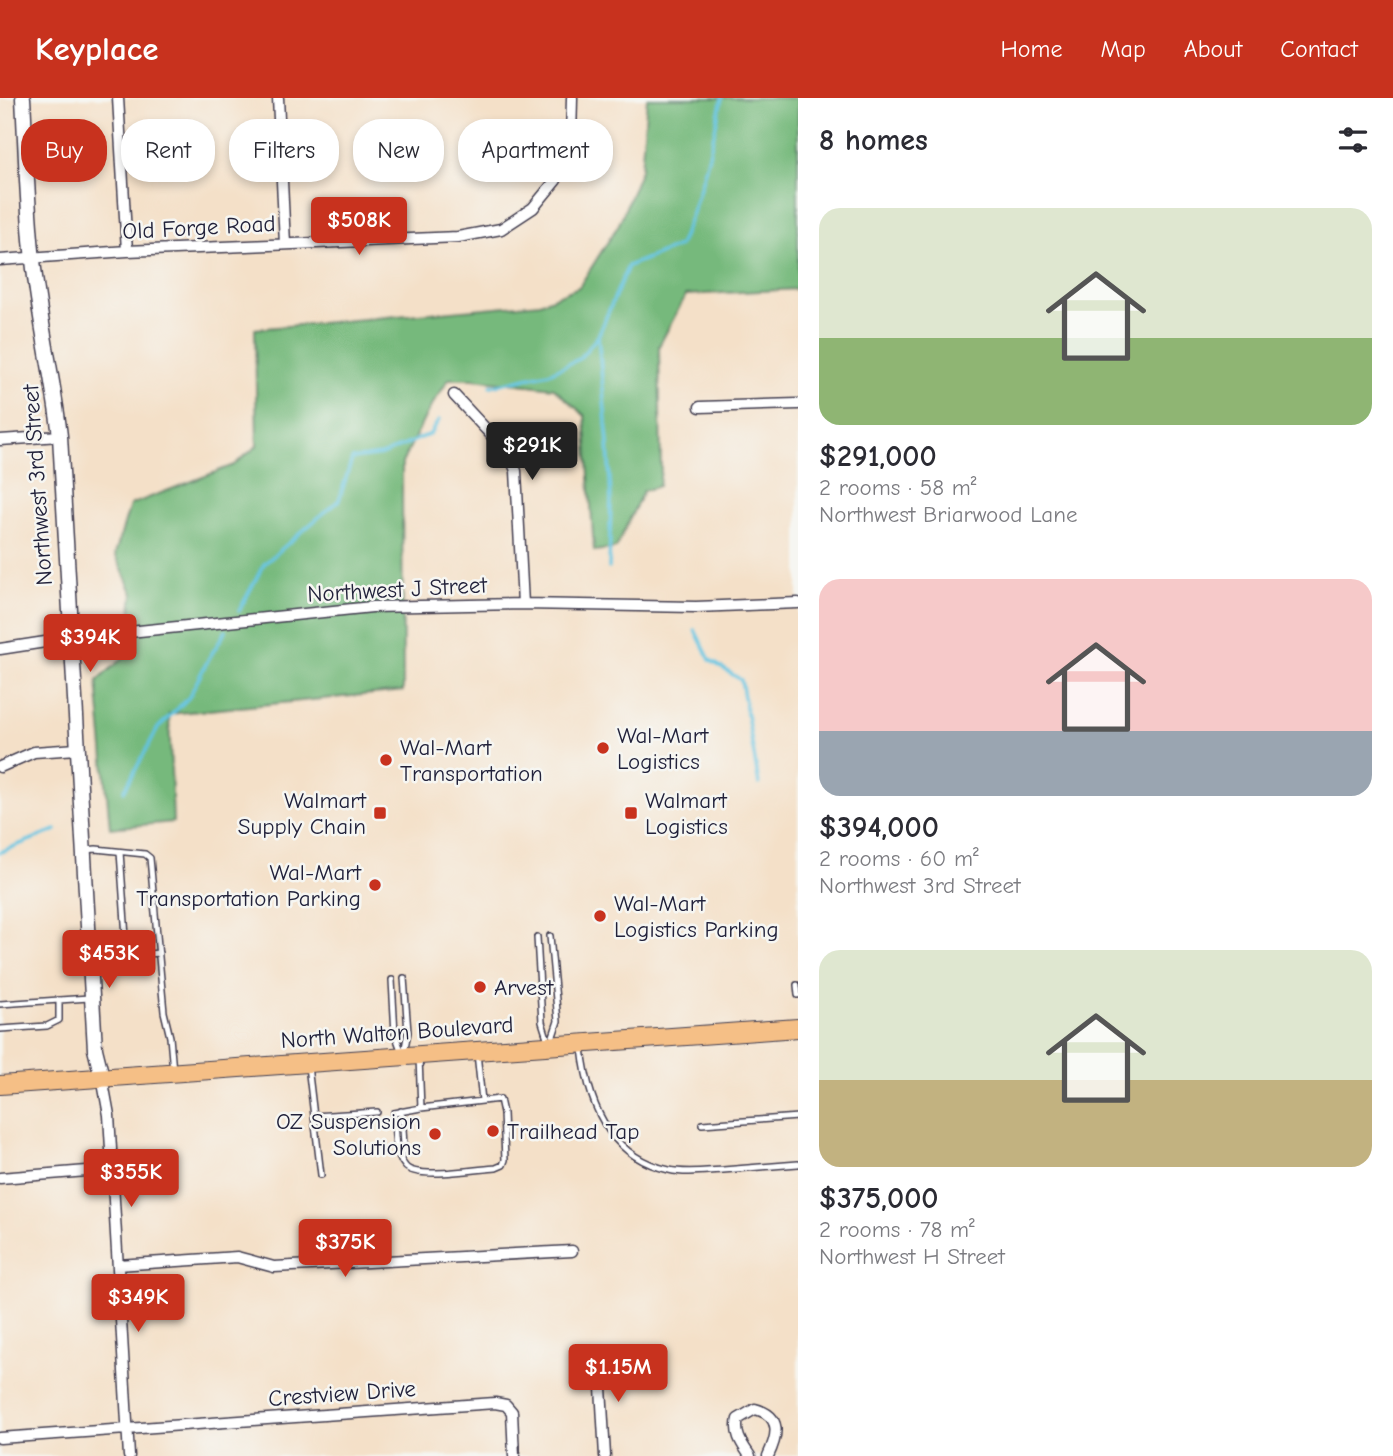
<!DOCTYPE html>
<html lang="en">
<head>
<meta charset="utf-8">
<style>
	:root { --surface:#fff; --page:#f7f7f7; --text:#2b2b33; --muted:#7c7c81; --accent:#c8321e }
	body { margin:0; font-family:"Comic Neue",sans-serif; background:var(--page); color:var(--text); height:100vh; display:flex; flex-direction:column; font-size:26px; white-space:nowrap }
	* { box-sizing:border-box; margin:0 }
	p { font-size:23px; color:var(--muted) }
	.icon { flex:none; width:38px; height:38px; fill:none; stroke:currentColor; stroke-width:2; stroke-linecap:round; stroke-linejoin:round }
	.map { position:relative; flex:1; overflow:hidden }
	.details { display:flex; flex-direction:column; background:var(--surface); width:595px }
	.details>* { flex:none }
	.banner { position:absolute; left:21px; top:21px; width:665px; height:63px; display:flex; gap:14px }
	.price { position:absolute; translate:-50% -60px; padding:0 16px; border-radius:7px; background:var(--accent); color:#fff; font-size:23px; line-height:46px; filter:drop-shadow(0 2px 4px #0008) }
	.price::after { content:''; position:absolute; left:50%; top:42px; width:21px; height:16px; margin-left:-10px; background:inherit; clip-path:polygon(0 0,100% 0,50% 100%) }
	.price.on { background:#222; color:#fff }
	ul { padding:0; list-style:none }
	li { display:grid; align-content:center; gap:14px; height:371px; padding:0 21px }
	li span { display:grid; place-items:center; height:217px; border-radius:21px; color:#555 }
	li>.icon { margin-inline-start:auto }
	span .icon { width:126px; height:126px; fill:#fffc; stroke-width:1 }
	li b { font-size:30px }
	h2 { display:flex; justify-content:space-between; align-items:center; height:84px; padding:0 21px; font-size:30px }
	.pill { padding:0 24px; border-radius:28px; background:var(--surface); box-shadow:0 4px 10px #0003; font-size:24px; line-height:63px }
	.pill.on { background:var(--accent); color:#fff }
	header { display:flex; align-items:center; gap:42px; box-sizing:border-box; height:98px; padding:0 35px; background:var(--accent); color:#fff }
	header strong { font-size:33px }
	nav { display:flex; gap:38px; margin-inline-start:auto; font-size:24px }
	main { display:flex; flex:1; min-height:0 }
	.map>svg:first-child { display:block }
	.forest { fill:#76b97c; stroke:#4c6e5c; stroke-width:2 }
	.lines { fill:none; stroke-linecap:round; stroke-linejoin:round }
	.stream { stroke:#63c4e1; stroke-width:3.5 }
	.service-casing { stroke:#423e50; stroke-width:8 }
	.minor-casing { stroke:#423e50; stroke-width:13 }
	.tertiary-casing { stroke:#423e50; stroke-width:17 }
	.primary-casing { stroke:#423e50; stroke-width:20 }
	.service { stroke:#fff; stroke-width:5 }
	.minor { stroke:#fff; stroke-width:10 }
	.tertiary { stroke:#fff; stroke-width:14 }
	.primary { stroke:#f5bf86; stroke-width:18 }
	.poi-dot { fill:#c8321e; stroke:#f6f6f2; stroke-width:2.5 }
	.labels { text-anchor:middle; stroke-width:5; stroke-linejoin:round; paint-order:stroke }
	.street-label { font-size:23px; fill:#22223b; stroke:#f6f6f2 }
	.poi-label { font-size:23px; fill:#22223b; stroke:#f6f6f2; text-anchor:start }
</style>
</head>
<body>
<header>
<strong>Keyplace</strong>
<nav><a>Home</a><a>Map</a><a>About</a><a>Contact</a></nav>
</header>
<main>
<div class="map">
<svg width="798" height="1358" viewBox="0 0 798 1358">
	<rect width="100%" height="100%" fill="#f6f6f2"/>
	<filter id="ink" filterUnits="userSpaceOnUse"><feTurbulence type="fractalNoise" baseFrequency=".0143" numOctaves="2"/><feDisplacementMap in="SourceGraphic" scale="14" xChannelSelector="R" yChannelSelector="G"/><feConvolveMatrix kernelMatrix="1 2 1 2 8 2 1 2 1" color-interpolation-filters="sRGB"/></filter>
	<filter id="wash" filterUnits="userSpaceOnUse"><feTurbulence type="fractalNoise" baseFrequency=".00686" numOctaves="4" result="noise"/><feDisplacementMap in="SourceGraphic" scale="28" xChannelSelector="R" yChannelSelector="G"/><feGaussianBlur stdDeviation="1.57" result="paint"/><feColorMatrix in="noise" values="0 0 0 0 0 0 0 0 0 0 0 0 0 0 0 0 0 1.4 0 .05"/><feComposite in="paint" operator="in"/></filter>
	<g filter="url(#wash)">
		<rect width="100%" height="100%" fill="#f4e0c8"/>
		<path class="forest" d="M647,0h151v191l-112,6 -27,51 2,123 -2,17 -16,5 -27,57 -22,3 -9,-135 -31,-28 -81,-9h-24l-22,34 -25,50 1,228 -234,23 4,108 -63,6 -13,-147 29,-26 7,-61 -18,-40 15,-49 104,-40 23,-19 -2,-117 285,-26 39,-16 40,-63 22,-55z"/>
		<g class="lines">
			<path class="stream" d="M491,288l58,-13 30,-14 19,-23
				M609,470l2,-68 -3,-57 -10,-107 30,-70 51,-20c21,-49 32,-97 43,-148
				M239,513l25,-47 75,-64 13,-41 30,-4 48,-21 9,-14
				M695,532l15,30 31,20 18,104
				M124,693l34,-63 31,-31 20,-39 17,-27
				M0,754l56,-22"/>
		</g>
	</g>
	<g filter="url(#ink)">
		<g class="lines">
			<defs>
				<path id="service" d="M86,752l10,-1 49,5 5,4 14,154 6,25 3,34
					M120,754l7,99 8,4 24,-2
					M550,838l8,85 -7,21
					M537,839l5,85 6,19
					M392,882l3,54 7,19
					M797,887l1,10
					M0,906l89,-6
					M0,931l47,-3 12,-6v-20
					M582,950c6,55 27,109 87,122 17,4 36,1 54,0 25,-2 50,-4 75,-6
					M404,955l4,-21 -4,-54
					M477,955l5,48
					M419,960l2,50 -27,5c1,17 -1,38 11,53 10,14 73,3 91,2l7,-3 2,-5 -2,-47 -3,-14 -79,9
					M308,968l13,109
					M401,1013l1,11
					M314,1018l63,-4
					M702,1026l96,-7
					M401,1061l3,-12 -1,-19"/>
				<path id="minor" d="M118,0l9,153
					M278,0l7,146
					M0,162l127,-9 331,-14 43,-8 32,-21 23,-28 15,-41 1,-41
					M454,297l56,60 6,16 7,133
					M700,309l98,-3
					M0,342l60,-4
					M0,551l71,-11 301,-31 151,-3 173,3 102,-4
					M0,669l34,-15 43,-3
					M102,979l7,38 20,341
					M0,1080l112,-9
					M118,1167l119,-8 37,10 298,-16
					M599,1255l6,103
					M0,1340l495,-35 11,2 6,7 2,44
					M750,1358c-8,-12 -16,-22 -12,-37l17,-10c27,7 23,26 13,47"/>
				<path id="tertiary" d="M23,0c3,54 4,108 10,162 6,59 20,117 27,176l35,613 7,28"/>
				<path id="primary" d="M0,987l798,-57"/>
			</defs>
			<use href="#service" class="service-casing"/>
			<use href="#minor" class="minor-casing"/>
			<use href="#tertiary" class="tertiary-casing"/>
			<use href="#primary" class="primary-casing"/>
			<use href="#service" class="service"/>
			<use href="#minor" class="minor"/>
			<use href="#tertiary" class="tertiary"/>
			<use href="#primary" class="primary"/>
		</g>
	</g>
	<g class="poi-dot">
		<circle cx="603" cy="650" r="7"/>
		<circle cx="386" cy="662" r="7"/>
		<rect x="373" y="708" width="14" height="14" rx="3.5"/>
		<rect x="624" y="708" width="14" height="14" rx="3.5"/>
		<circle cx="375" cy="787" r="7"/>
		<circle cx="600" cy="818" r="7"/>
		<circle cx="480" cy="889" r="7"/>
		<circle cx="493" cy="1033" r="7"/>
		<circle cx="435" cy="1036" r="7"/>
	</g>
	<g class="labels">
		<g class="street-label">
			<text transform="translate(199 129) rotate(-3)" y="8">Old Forge Road</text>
			<text transform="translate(37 387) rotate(-94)" y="8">Northwest 3rd Street</text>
			<text transform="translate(397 491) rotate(-3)" y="8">Northwest J Street</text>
			<text transform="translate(397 934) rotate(-4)" y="8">North Walton Boulevard</text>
			<text transform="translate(342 1295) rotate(-4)" y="8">Crestview Drive</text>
		</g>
		<g class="poi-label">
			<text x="617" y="645">Wal-Mart<tspan x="617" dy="26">Logistics</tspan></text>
			<text x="400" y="657">Wal-Mart<tspan x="400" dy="26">Transportation</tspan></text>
			<text x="366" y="710" text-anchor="end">Walmart<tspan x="366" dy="26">Supply Chain</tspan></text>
			<text x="645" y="710">Walmart<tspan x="645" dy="26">Logistics</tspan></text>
			<text x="361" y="782" text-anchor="end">Wal-Mart<tspan x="361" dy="26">Transportation Parking</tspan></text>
			<text x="614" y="813">Wal-Mart<tspan x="614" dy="26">Logistics Parking</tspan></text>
			<text x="494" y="897">Arvest</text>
			<text x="421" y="1031" text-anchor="end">OZ Suspension<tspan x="421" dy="26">Solutions</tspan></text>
			<text x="507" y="1041">Trailhead Tap</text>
		</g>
	</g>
</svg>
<b class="price" style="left:359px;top:159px">$508K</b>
<b class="price on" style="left:532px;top:384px">$291K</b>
<b class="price" style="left:90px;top:576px">$394K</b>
<b class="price" style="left:109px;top:892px">$453K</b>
<b class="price" style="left:131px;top:1111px">$355K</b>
<b class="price" style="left:345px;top:1181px">$375K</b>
<b class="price" style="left:138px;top:1236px">$349K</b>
<b class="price" style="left:618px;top:1306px">$1.15M</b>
<div class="banner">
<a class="pill on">Buy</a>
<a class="pill">Rent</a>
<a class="pill">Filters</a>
<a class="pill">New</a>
<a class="pill">Apartment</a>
</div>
</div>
<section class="details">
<h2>8 homes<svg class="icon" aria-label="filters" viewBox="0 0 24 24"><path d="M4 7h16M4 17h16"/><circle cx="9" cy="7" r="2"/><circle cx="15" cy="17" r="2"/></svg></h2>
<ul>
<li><span style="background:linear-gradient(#dfe7d0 60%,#8fb573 0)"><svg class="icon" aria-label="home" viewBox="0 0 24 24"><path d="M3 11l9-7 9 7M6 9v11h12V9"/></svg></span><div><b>$291,000</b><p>2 rooms · 58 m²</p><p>Northwest Briarwood Lane</p></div></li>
<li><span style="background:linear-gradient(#f6c9c9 70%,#9aa5b1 0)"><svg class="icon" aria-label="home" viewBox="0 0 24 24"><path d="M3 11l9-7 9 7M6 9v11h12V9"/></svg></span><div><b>$394,000</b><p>2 rooms · 60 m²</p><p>Northwest 3rd Street</p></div></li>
<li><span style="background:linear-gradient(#dfe7d0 60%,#c2b280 0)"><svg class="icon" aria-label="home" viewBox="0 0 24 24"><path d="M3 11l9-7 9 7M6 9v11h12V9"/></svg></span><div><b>$375,000</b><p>2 rooms · 78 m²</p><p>Northwest H Street</p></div></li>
</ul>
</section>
</main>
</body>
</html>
